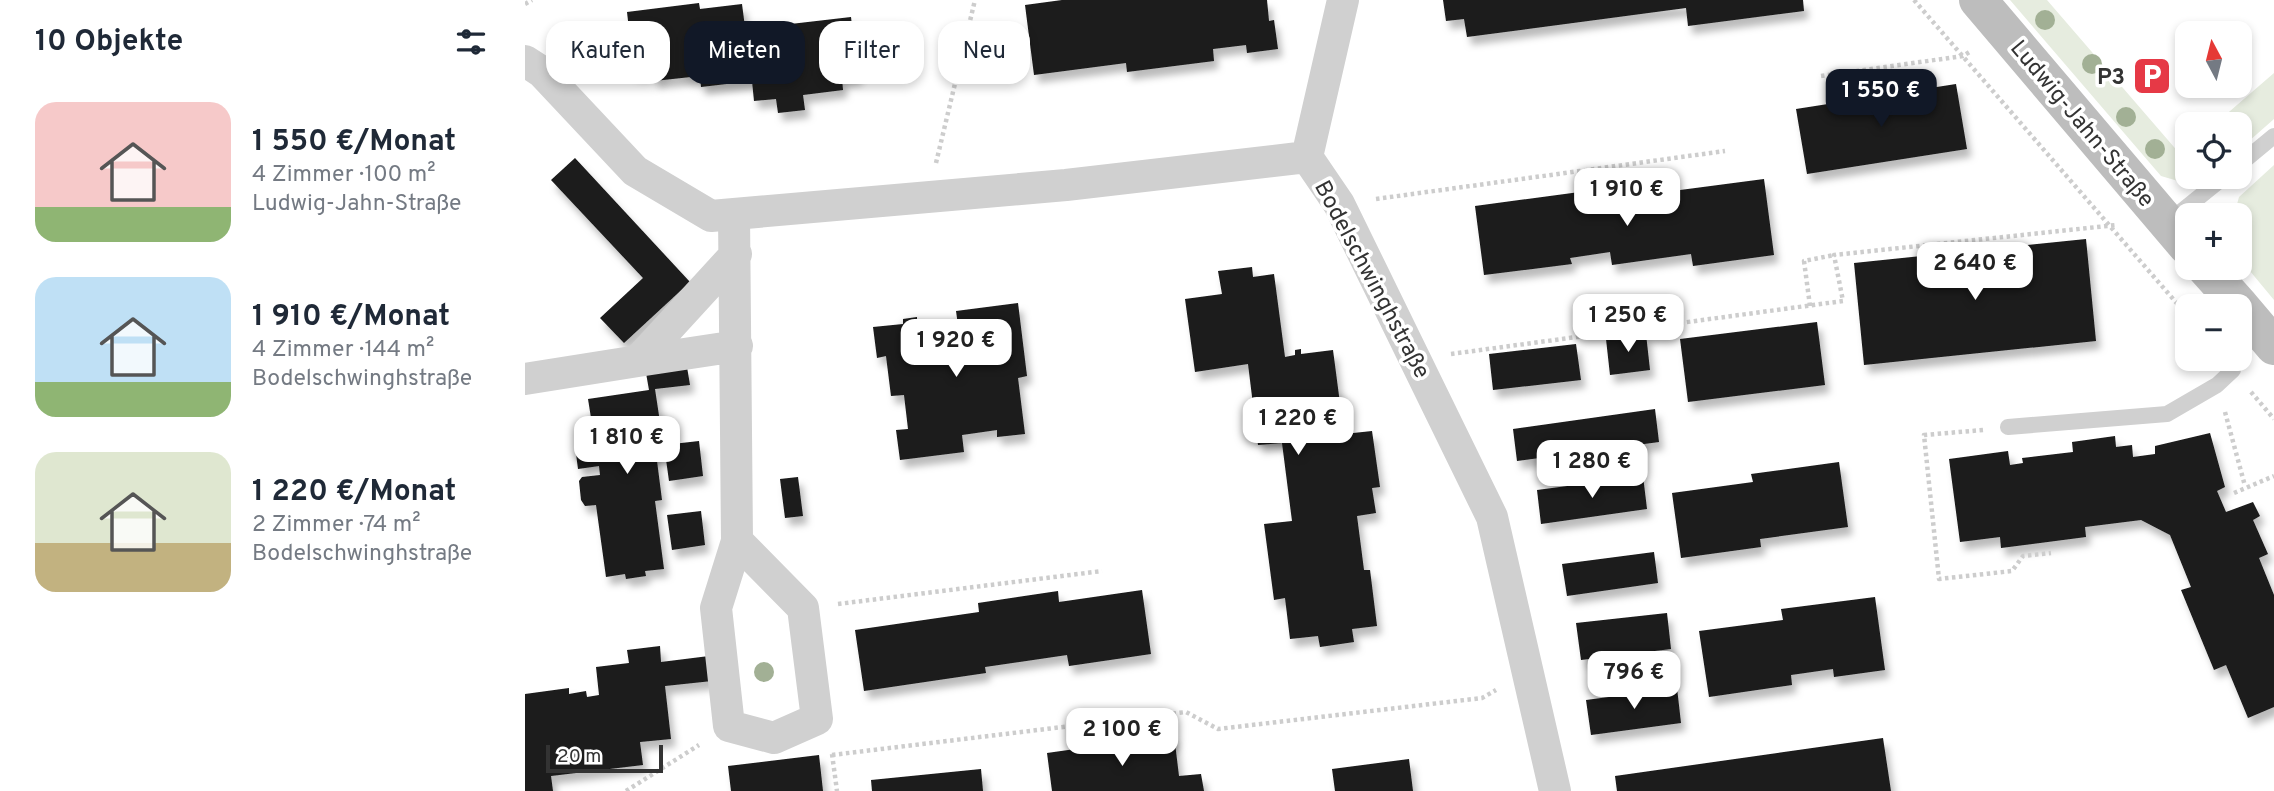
<!DOCTYPE html>
<html lang="de">
<head>
<meta charset="utf-8">
<style>
	:root { --surface:#fff; --page:#f6f6f7; --text:#1f2937; --muted:#747a83; --accent:#111827 }
	body { margin:0; font-family:Overpass,sans-serif; background:var(--page); color:var(--text); height:100vh; display:flex; flex-direction:column; font-size:26px; white-space:nowrap }
	* { box-sizing:border-box; margin:0 }
	p { font-size:23px; color:var(--muted) }
	.icon { flex:none; width:38px; height:38px; fill:none; stroke:currentColor; stroke-width:2; stroke-linecap:round; stroke-linejoin:round }
	.map { position:relative; flex:1; overflow:hidden }
	.side { display:flex; flex-direction:column; background:var(--surface); width:525px }
	.side>* { flex:none }
	.top-card { position:absolute; left:21px; top:21px; width:665px; height:63px; display:flex; gap:14px }
	.needle { width:46px; rotate:353deg }
	.tools { position:absolute; left:1650px; top:21px; display:grid; gap:14px }
	.tools a { display:grid; place-items:center; width:77px; height:77px; border-radius:14px; background:var(--surface); box-shadow:0 4px 10px #0003; font-size:35px }
	.scale { position:absolute; left:21px; bottom:18px; width:117px; box-sizing:border-box; padding-left:7px; border:4px solid #333; border-top:0; font-size:19px; line-height:24px; white-space:nowrap; color:#333; -webkit-text-stroke:5px #fff; paint-order:stroke }
	.price { position:absolute; translate:-50% -60px; padding:0 16px; border-radius:14px; background:#fff; color:#222; font-size:23px; line-height:46px; filter:drop-shadow(0 2px 4px #0008) }
	.price::after { content:''; position:absolute; left:50%; top:42px; width:21px; height:16px; margin-left:-10px; background:inherit; clip-path:polygon(0 0,100% 0,50% 100%) }
	.price.current { background:var(--accent); color:#fff }
	ul { padding:0; list-style:none }
	li { display:flex; align-items:center; gap:21px; height:175px; padding:0 35px }
	li span { display:grid; place-items:center; flex:none; width:196px; height:140px; border-radius:21px; color:#555 }
	li>.icon { margin-inline-start:auto }
	span .icon { width:84px; height:84px; fill:#fffc; stroke-width:1 }
	li b { font-size:30px }
	h2 { display:flex; justify-content:space-between; align-items:center; height:84px; padding:0 35px; font-size:30px }
	.chip { padding:0 24px; border-radius:21px; background:var(--surface); box-shadow:0 4px 10px #0003; font-size:24px; line-height:63px }
	.chip.current { background:var(--accent); color:#fff }
	main { display:flex; flex:1; min-height:0 }
	.map>svg:first-child { display:block }
	.green { fill:#e6ecdf }
	.building { fill:#1a1a1a; filter:url(#shadow) }
	.lines { fill:none; stroke-linecap:round; stroke-linejoin:round }
	.path { stroke:#cdcdcd; stroke-width:4.5; stroke-dasharray:3.5 3.5; stroke-linecap:butt }
	.lane { stroke:#d0d0d0; stroke-width:16 }
	.street { stroke:#d0d0d0; stroke-width:32 }
	.secondary { stroke:#bdbdbd; stroke-width:38 }
	.tree { fill:#a2b095 }
	.labels { text-anchor:middle; stroke-width:7; stroke-linejoin:round; paint-order:stroke }
	.poi-label { font-size:23px; font-weight:bold; fill:#333; stroke:#fff; text-anchor:end }
	.street-label { font-size:23px; fill:#333; stroke:#fff }
</style>
</head>
<body>
<main>
<section class="side">
<h2>10 Objekte<svg class="icon" aria-label="filters" viewBox="0 0 24 24"><path d="M4 7h16M4 17h16"/><circle cx="9" cy="7" r="2"/><circle cx="15" cy="17" r="2"/></svg></h2>
<ul>
<li><span style="background:linear-gradient(#f6c9c9 75%,#8fb573 0)"><svg class="icon" aria-label="home" viewBox="0 0 24 24"><path d="M3 11l9-7 9 7M6 9v11h12V9"/></svg></span><div><b>1 550 €/Monat</b><p>4 Zimmer · 100 m²</p><p>Ludwig-Jahn-Straße</p></div></li>
<li><span style="background:linear-gradient(#bfe0f5 75%,#8fb573 0)"><svg class="icon" aria-label="home" viewBox="0 0 24 24"><path d="M3 11l9-7 9 7M6 9v11h12V9"/></svg></span><div><b>1 910 €/Monat</b><p>4 Zimmer · 144 m²</p><p>Bodelschwinghstraße</p></div></li>
<li><span style="background:linear-gradient(#dfe7d0 65%,#c2b280 0)"><svg class="icon" aria-label="home" viewBox="0 0 24 24"><path d="M3 11l9-7 9 7M6 9v11h12V9"/></svg></span><div><b>1 220 €/Monat</b><p>2 Zimmer · 74 m²</p><p>Bodelschwinghstraße</p></div></li>
</ul>
</section>
<div class="map">
<svg width="1749" height="791" viewBox="0 0 1749 791">
	<defs>
		<filter id="shadow"><feDropShadow dx="4.5" dy="8" stdDeviation="3.5" flood-color="#0004"/></filter>
	</defs>
	<rect width="100%" height="100%" fill="#fff"/>
	<path class="green" d="M1485,0h37l133,154 7,-6v29h14l-23,4 -17,-5z
		M1749,73v46l-34,30v-25h-25z
		M1749,165v135l-34,-41v-44h-6l5,-18z"/>
	<path class="building" d="M537,0h205l2,21 5,-1 4,29 -31,4 -1,-8 -33,4 1,12 -87,11 -1,-9 -92,12 -9,-70z
		M918,0h360l1,11 -116,15 -2,-18 -219,29 -3,-18 -18,2z
		M174,3l1,6 42,-5 5,39 36,-5 -1,-13 69,-8 7,60 -16,2 1,11 -40,5 2,15 -27,3 -2,-14 -22,2 -2,-20 -51,6 -1,-11 -46,5 -1,-10 -19,2 -7,-61z
		M1431,84l11,65 -160,25 -11,-65z
		M50,158l115,124 -66,61 -24,-25 43,-40 -92,-98z
		M1239,179l10,76 -81,11 -2,-12 -79,11 -2,-13 -40,6 2,6 -88,11 -9,-69 127,-17 2,11z
		M1561,239l10,102 -232,24 -10,-102z
		M727,267l1,10 21,-3 11,83 10,-2v-5l6,-1v5l32,-4 11,84 28,-3 8,56 -8,1 4,25 -19,3 7,54h6l7,56 -25,3 2,13 -34,5 -2,-11 -28,3 -5,-41 -11,2 -10,-76 28,-3 -10,-78 -24,2 -10,-81 -53,8 -10,-73 37,-5 -4,-23z
		M493,303l9,73 -9,2 7,56 -28,3v-7l-35,5 2,17 -64,8 -4,-30 12,-1 -4,-34 -13,1 -5,-40 -9,2 -4,-31 30,-3v-5l14,-2v5l14,-2 2,15 26,-3 -3,-21z
		M1292,322l8,63 -137,17 -8,-63z
		M1121,334l4,36 -40,5 -4,-36z
		M1051,344l5,36 -88,10 -4,-36z
		M162,367l3,18 -35,4 6,40 -8,1 9,70 -7,1 9,68 -19,2 1,5 -20,3 -1,-5 -19,3 -10,-72 -11,1 -4,-6 -2,-19 3,-4 18,-2 -1,-9 -21,3 -3,-23 20,-3 -7,-44 61,-9 -3,-17z
		M1130,409l4,33 -142,19 -4,-32z
		M1685,433l15,54 -8,4 9,21 27,-10 7,14 -7,4 15,34 -9,4 15,37v112l-26,11 -22,-53 -12,5 -33,-80 10,-3 -21,-52 -29,-15 -56,7 1,10 -85,11 -1,-11 -40,5 -11,-83 59,-8 2,14 13,-2 -1,-5 51,-6 -1,-10 43,-6 1,11 16,-2 1,12 22,-3v-8z
		M174,441l4,35 -34,5 -5,-36z
		M1314,462l9,65 -88,12 1,8 -80,11 -9,-65 81,-11 -2,-8z
		M1118,476l4,33 -106,15 -4,-34z
		M273,477l5,39 -18,2 -5,-39z
		M176,511l4,34 -33,5 -5,-35z
		M1129,552l4,31 -91,13 -5,-32z
		M617,590l9,64 -82,12 -2,-11 -82,12 1,6 -122,18 -9,-61 124,-18 -1,-9 80,-12 1,11z
		M1350,597l10,73 -51,7 -1,-8 -42,6 1,10 -83,12 -10,-66 84,-11 -2,-11z
		M1142,613l4,36 -90,11 -5,-37z
		M135,646l1,16 48,-6 3,25 -47,5 6,53 -31,3 3,23 -92,11 2,15h-28v-97l44,-6v6l17,-3 1,6 12,-2 -3,-28 33,-4 -2,-13z
		M1152,688l4,35 -90,12 -5,-35z
		M649,735l5,41 22,-2 3,17h-152l-5,-38z
		M1358,738l8,53h-274l-2,-15z
		M294,755l4,36h-92l-3,-25z
		M884,759l4,32h-78l-3,-22z
		M456,769l2,22h-111l-1,-11z"/>
	<g class="lines">
		<path class="path" d="M1389,0l273,315
			M0,4l7,-4
			M1296,76l142,-20 8,-5
			M411,163l39,-163
			M851,199l349,-48
			M1285,306l-6,-45 30,-6
			M926,354l392,-53 -9,-46 282,-30
			M1726,392l23,27
			M1700,412l20,74
			M1458,430l-59,5 15,144 73,-8 11,-15 28,-3
			M1709,493l40,-17
			M313,604l264,-33
			M307,754l5,37
			M307,755l354,-43 32,17 264,-31 14,-8
			M101,791l73,-46"/>
		<path class="lane" d="M1715,164l34,-28
			M1642,223l57,-46
			M1483,427l159,-13 50,-29 16,-15"/>
		<path class="street" d="M0,61l17,11 93,99 76,45 355,-31 241,-28 32,47 153,313 63,274
			M782,157l36,-157
			M209,214l3,327 -21,67 13,118 45,12 43,-19 -14,-111 -66,-67
			M113,361l99,-15
			M0,379l113,-18 98,-107"/>
		<path class="secondary" d="M1453,0l209,246
			M1681,268l34,38
			M1715,306l34,40"/>
	</g>
	<g class="tree">
		<circle cx="1520" cy="20" r="10"/>
		<circle cx="1567" cy="64" r="10"/>
		<circle cx="1601" cy="117" r="10"/>
		<circle cx="1630" cy="149" r="10"/>
		<circle cx="239" cy="672" r="10"/>
	</g>
	<defs>
		<symbol id="parking-square" viewBox="-11 -11 22 22"><rect x="-9" y="-9" width="18" height="18" rx="4" fill="#e63946" stroke="#fff"/><path d="M-3.5-5.5H1a3.5 3.5 0 0 1 0 7H-1V5.5H-3.5ZM-1-3.4V-.6H.8a1.4 1.4 0 0 0 0-2.8Z" fill="#fff"/></symbol>
	</defs>
	<g fill-rule="evenodd">
		<use href="#parking-square" x="1605" y="54" width="44" height="44"/>
	</g>
	<g class="labels">
		<g class="poi-label">
			<text x="1600" y="84">P3</text>
		</g>
		<g class="street-label">
			<text transform="translate(1558 123) rotate(50)" y="8">Ludwig-Jahn-Straße</text>
			<text transform="translate(848 279) rotate(62)" y="8">Bodelschwinghstraße</text>
		</g>
	</g>
</svg>
<div class="tools">
<a><svg class="needle" viewBox="-14 -14 28 28"><path d="M0-13l5 13h-10z" fill="#e53935"/><path d="M0 13l5-13h-10z" fill="#747a83"/></svg></a>
<a><svg class="icon" aria-label="locate" viewBox="0 0 24 24"><circle cx="12" cy="12" r="6"/><path d="M12 2v4M12 18v4M2 12h4M18 12h4"/></svg></a>
<a>+</a>
<a>−</a>
</div>
<div class="scale">20 m</div>
<b class="price current" style="left:1356px;top:129px">1 550 €</b>
<b class="price" style="left:1102px;top:228px">1 910 €</b>
<b class="price" style="left:1450px;top:302px">2 640 €</b>
<b class="price" style="left:1103px;top:354px">1 250 €</b>
<b class="price" style="left:431px;top:379px">1 920 €</b>
<b class="price" style="left:773px;top:457px">1 220 €</b>
<b class="price" style="left:102px;top:476px">1 810 €</b>
<b class="price" style="left:1067px;top:500px">1 280 €</b>
<b class="price" style="left:1109px;top:711px">796 €</b>
<b class="price" style="left:597px;top:768px">2 100 €</b>
<div class="top-card">
<a class="chip">Kaufen</a>
<a class="chip current">Mieten</a>
<a class="chip">Filter</a>
<a class="chip">Neu</a>
</div>
</div>
</main>
</body>
</html>
